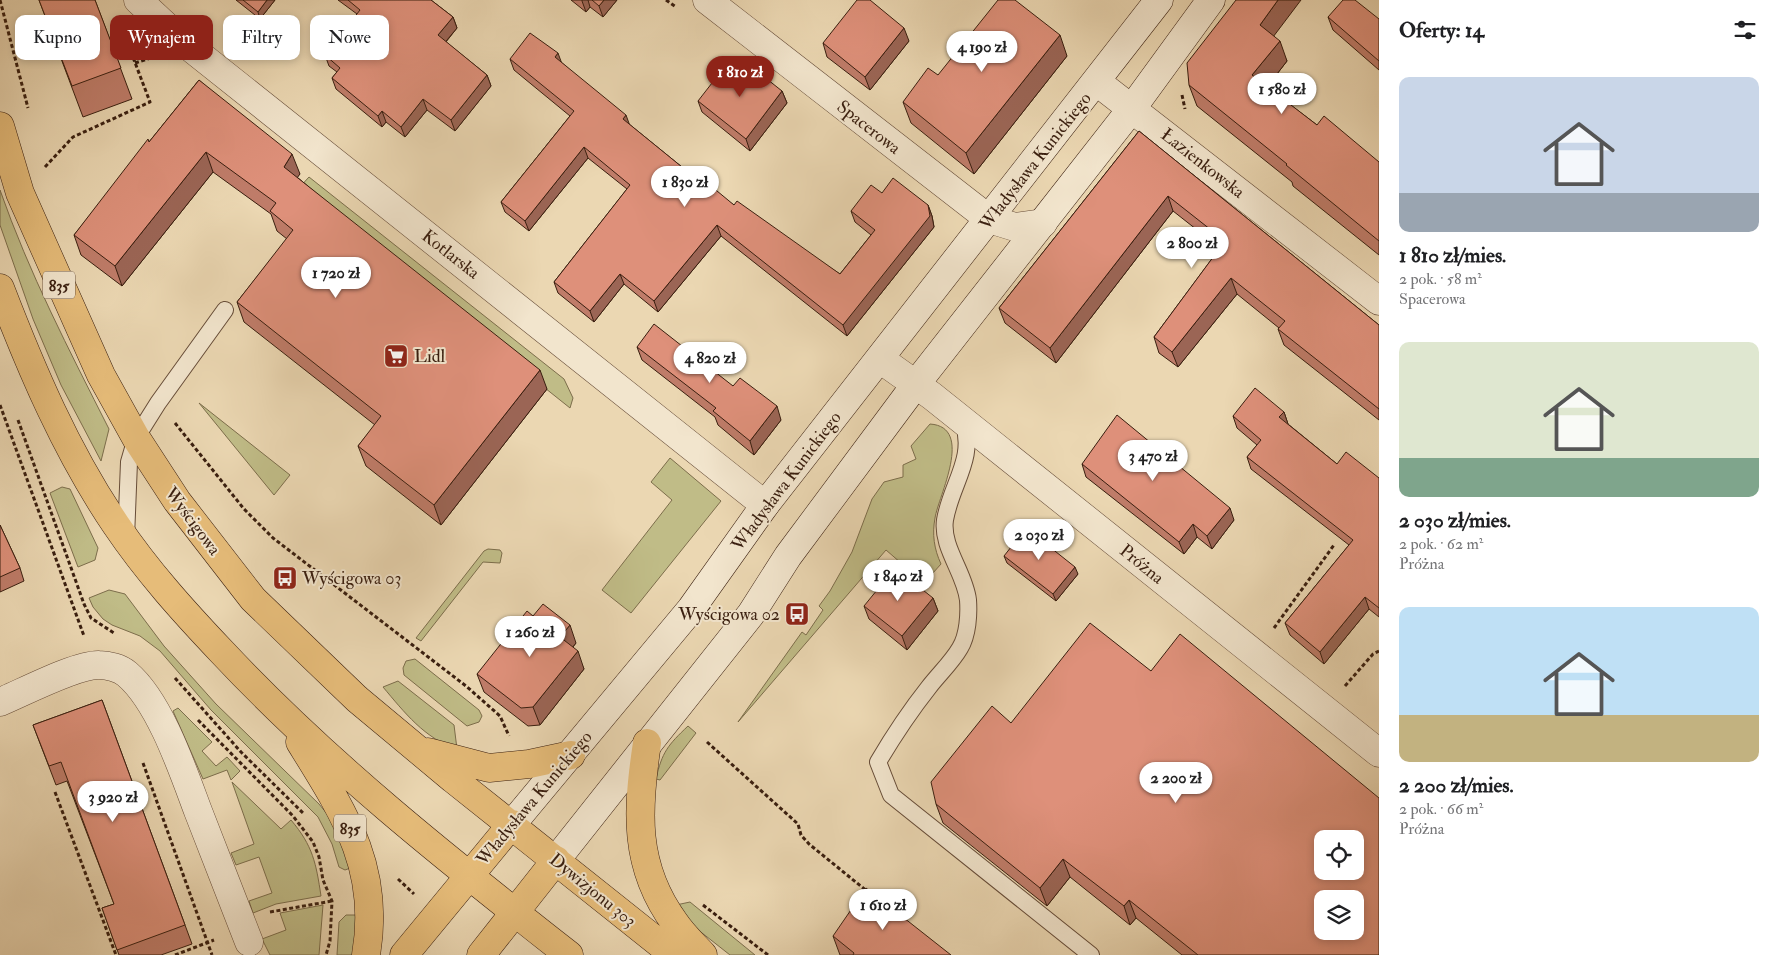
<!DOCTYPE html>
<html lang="pl">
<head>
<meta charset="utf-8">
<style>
	:root { --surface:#fff; --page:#f2f2f2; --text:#202124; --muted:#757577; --accent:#8f2418 }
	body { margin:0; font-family:"IM FELL Double Pica",serif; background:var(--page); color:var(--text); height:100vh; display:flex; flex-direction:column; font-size:19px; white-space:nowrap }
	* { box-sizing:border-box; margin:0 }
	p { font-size:16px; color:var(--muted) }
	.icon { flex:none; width:28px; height:28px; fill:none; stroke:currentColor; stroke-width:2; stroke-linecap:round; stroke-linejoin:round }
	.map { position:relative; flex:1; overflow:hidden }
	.drawer { display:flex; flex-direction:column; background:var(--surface); width:400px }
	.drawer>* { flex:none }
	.top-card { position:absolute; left:15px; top:15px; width:475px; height:45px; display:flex; gap:10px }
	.controls { position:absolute; left:1314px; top:830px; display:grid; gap:10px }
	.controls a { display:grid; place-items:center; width:50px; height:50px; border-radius:10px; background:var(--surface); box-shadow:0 2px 8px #0003; font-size:25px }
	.price { position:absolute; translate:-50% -42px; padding:0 11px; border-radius:18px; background:#fff; color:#222; font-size:16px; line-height:32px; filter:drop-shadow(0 1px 2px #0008) }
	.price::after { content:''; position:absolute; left:50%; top:30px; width:15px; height:11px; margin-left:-8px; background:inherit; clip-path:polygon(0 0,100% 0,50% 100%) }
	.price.active { background:var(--accent); color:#fff }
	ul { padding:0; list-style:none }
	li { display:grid; align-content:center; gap:10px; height:265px; padding:0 20px }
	li span { display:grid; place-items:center; height:155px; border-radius:10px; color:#555 }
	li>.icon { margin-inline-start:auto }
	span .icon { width:90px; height:90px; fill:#fffc; stroke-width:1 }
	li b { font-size:21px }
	h2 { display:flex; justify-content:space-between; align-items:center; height:60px; padding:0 20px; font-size:21px }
	.chip { padding:0 18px; border-radius:10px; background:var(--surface); box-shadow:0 2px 8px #0003; font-size:18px; line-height:45px }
	.chip.active { background:var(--accent); color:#fff }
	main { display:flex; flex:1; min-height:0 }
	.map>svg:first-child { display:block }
	.green { fill:#c0bc87; stroke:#7c6d4b }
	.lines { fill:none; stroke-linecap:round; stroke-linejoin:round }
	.lane-casing { stroke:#664c38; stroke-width:18 }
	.street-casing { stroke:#664c38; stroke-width:29 }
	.secondary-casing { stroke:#391e0f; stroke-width:29 }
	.primary-casing { stroke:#391e0f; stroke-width:29 }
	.path { stroke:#391e0f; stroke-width:3; stroke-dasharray:4 2.5; stroke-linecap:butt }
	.lane { stroke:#f2e5cd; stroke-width:16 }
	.street { stroke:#f2e5cd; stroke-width:28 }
	.secondary { stroke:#f2e5cd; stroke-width:28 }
	.primary { stroke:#e6bc79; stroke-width:28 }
	.wall { fill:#bf7c69; stroke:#391e0f }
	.shaded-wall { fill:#9b6555; stroke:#391e0f }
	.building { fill:#de907a; stroke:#391e0f; fill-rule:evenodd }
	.labels { text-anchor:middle; stroke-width:4; stroke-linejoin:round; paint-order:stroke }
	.shield { fill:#f2e5cd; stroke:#705a48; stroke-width:1 }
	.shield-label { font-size:16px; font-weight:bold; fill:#391e0f }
	.street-label { font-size:18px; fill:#391e0f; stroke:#f2e5cd }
	.poi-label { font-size:18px; fill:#391e0f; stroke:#f2e5cd; text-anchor:start }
</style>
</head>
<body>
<main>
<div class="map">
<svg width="1379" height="955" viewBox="0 0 1379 955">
	<rect width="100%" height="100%" fill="#ebd7b2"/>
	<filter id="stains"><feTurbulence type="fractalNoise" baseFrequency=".004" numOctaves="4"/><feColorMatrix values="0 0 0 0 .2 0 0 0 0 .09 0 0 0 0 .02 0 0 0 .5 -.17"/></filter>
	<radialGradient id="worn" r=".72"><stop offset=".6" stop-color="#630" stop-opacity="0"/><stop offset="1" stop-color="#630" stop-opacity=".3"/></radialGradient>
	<path class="green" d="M309,177l255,202 9,19 -3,10 -273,-218z
		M0,190c29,83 69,160 109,239l-8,32 -40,-76 -28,-66 -33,-94z
		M199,403l91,72 -16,20z
		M930,424c45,3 8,73 5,94 -3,16 -1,31 6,46l-17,19 -38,-33 -148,172 64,-90 4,3 17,-25 -4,-4 11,-15 22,-39 20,-53 12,-17 19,-5v-12l13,-6 -5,-13z
		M670,458l51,43 -90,112 -29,-23 70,-90 -21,-18z
		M62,487l8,2 28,59 -3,12 -17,7 -28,-74z
		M488,549l12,1 2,3 -2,10 -17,-1 -62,79 -5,-3 68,-87z
		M109,590l16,4 39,52 52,58 103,100 9,11 25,52 -8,3 -6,-3 -7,-23 -14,-27 -107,-107 -51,-59 -20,-15 -28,-11 -9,-6 -10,-12 -4,-9z
		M415,659l64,51 3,6 -3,6 -12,4 -63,-51 -1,-7 3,-7z
		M398,681l56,44 3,24c-32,-10 -53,-37 -74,-62z
		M178,708l34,34 -10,9 14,15 11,-9 13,14 -9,9 -4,-10 -24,9 -30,-68z
		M688,726l8,7 -36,47 -4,-1c6,-27 12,-34 32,-53z
		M232,782l49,47 10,-9c22,26 25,43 30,76l-45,8 -23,9 -4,-12 23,-8 -13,-36 -23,8 -5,-12 23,-9z
		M690,902l65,53h-25l-33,-26 -21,-24z
		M323,905l-4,50h-49l-8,-16 24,-9 -6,-17z
		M346,915h13l-3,40h-19l2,-33z"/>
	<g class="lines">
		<defs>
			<path id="lane" d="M963,422c13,36 -12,62 -18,98 -4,27 20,53 23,80 1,14 0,35 -8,48 -8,14 -21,26 -31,39 -19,24 -35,48 -51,75l13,33 200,160
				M126,538l3,-76 7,-24 22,-35 67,-93"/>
			<path id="street" d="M138,0l43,40 584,465
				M707,0l282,219 26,8 28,-4
				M1097,82l282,219
				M880,359l52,37 447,357
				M0,702c22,-9 77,-38 99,-37 9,0 21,3 28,9 33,28 56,97 71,137 17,44 34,87 51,131"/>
			<path id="secondary" d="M512,824l179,-215 74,-104 394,-505
				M556,860l195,-246 37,-58 128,-172 217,-277 78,-107"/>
			<path id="primary" d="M0,126l20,67 81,182 35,63 41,63 76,98 104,100 96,80 221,176
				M0,288c32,83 66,163 116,237 31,46 68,87 106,127 105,112 226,208 347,303
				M300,742c44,71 81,126 66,213
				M647,743c-10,67 -14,123 28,180 8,12 19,22 28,32
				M428,752l61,16 40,-4 42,-9
				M404,955l108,-131
				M481,955l75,-95"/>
		</defs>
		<use href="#lane" class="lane-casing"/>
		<use href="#street" class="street-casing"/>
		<use href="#secondary" class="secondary-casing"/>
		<use href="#primary" class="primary-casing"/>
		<path class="path" d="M0,0l28,108
			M666,0l10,7
			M135,63l19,-6
			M1182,95l3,14
			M45,167l28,-30 77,-35 -27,-71
			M0,405l84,231
			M18,420l66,184 7,14 23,15
			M175,423l69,86 29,29 193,148 34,30 9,20
			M1274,628l60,-83
			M175,678l66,74 62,61
			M1345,686l28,-32 6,-3
			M198,720l95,96 20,26 6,15 4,23 9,21 -2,40 -4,14
			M707,742l91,82 3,11 8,9 59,48
			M143,763l69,192
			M55,792l61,163
			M398,879l16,15
			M703,905l65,50
			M270,912l62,-11
			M175,955l39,-15"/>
		<use href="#lane" class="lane"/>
		<use href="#street" class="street"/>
		<use href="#secondary" class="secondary"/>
		<use href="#primary" class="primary"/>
	</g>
	<path class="wall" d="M39,0h56l37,99 -49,18z
		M236,0h39l-15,19z
		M338,0h93l22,17 4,11 -11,14 41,33 4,11 -36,45 -28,-21 -22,27 -19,-15 -4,5 -46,-38 -4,-11 5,-6 -8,-6 -4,-11 32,-41z
		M571,0h46l-14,17 -13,-10 -4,5z
		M1328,17l51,2v51l-46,-40z
		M1274,36l13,25 -20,26 50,38 62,37v93l-86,-69 -1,-4 -95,-76 -8,-21z
		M909,41l-39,49 -43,-33 -4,-14z
		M1067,56l-93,118 -63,-51 -8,-21 35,-27z
		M510,59l51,3 68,62 80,65 25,16 106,69 31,-39 -16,-13 -4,-11 31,-18 46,12 4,11 2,11 -87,109 -126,-100 -63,76 -34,-28 -30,38 -36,-29 -4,-11 73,-93 -39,-31 -59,73 -24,-19 -4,-10 69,-86 -56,-46z
		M739,75l43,16 5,12 -37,48 -48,-39 -4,-11z
		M199,80l101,94 -3,3 250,212 -106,136 -75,-59 -8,-20 17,-21 -131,-103 -7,-20 50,-63 -10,-8 -6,-17 -58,-42 -91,114 -41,-31 -7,-20z
		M1139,131l240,194v95l-95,-75 -6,-16 1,-1 -42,-34 -59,73 -19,-14 -5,-16 66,-89 -47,-37 -117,152 -51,-40 -6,-15z
		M637,347l96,39 48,34 -27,35 -36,-30 -3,-8 -73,-57z
		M1284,412l4,12 49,40 42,14v139l-10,-8 -45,55 -34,-29 -5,-12 64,-78 -98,-76 -4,-12 10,-12 -20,-17 -4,-12z
		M1082,464l152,56 -22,29 -15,-12 -13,17 -98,-77z
		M0,525l20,43 4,13 -24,11z
		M1004,556l74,18 -22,27 -49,-38z
		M933,598l5,13 -31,39 -38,-31 -5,-13z
		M533,616l43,27 -3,4 11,22 -44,56 -12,1 -44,-34 -7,-18z
		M102,700l90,244 -31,11h-42l-17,-47 12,-4 -47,-123 -11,4 -23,-60z
		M1011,723l368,232h-197l-46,-37 -6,7 -60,-48 -23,29 -104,-83 -7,-19z
		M833,936l118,19h-111z"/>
	<path class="shaded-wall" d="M267,0h8l-15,19 -2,-7z
		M582,0h6l2,7 -4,5 -4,-11z
		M604,0h13l-14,17 -4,-11z
		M1278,0h23l-34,45 -7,-20z
		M453,17l4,11 -15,18 -4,-11z
		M904,28l5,13 -39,49 -5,-13z
		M1060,35l7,21 -93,118 -8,-21z
		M1280,41l7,20 -27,35 -8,-21z
		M558,53l4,11 -7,-7z
		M487,75l4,11 -36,45 -4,-11z
		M782,91l5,12 -37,48 -4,-12z
		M423,99l4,11 -22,27 -4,-10z
		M382,111l4,11 -4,5 -4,-11z
		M626,115l4,11 -7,-7z
		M584,147l4,11 -59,73 -4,-10z
		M206,152l7,20 -91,114 -7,-20z
		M292,154l8,20 -9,12 -7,-19z
		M1168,196l5,15 -117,152 -6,-15z
		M928,205l4,11 2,11 -87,109 -4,-11z
		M717,225l4,11 -63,76 -4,-11z
		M620,274l4,10 -30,38 -4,-11z
		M1231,278l6,16 -59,73 -6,-15z
		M540,370l7,19 -106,136 -7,-20z
		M777,406l4,14 -27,35 -4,-14z
		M1284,412l4,12 -5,5 -4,-12z
		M1230,508l4,12 -22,29 -5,-13z
		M1193,524l4,13 -13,17 -5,-12z
		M1075,567l3,7 -22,27 -3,-7z
		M1365,597l4,12 -45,55 -4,-12z
		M933,598l5,13 -31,39 -5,-14z
		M570,625l6,18 -10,12 -6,-18z
		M578,651l6,18 -44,56 -7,-18z
		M1063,859l7,18 -23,29 -7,-18z
		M1129,900l7,18 -6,7 -6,-19z"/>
	<path class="building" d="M39,0h56l26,68 -49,18z
		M243,0h24l-9,12z
		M348,0h83l22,17 -15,18 49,40 -36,45 -28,-21 -22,28 -19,-16 -4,5 -46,-38 8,-10 -15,-13 35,-45z
		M592,0h12l-5,6z
		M857,0h13l34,28 -39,49 -42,-34z
		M998,0h17l45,35 -94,118 -63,-51 25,-34 10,7z
		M1236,0h42l-18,25 20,16 -28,34 65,50 7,-9 55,46v79l-93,-76 1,-1 -98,-79 -2,-22z
		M1343,0h12l24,19v42l-51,-44z
		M530,33l28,20 -3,4 71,58 -3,4 86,70 2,-3 23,19 3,-4 103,73 35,-44 -24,-19 20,-26 11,8 11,-15 35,27 2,11 -87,109 -126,-100 -63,76 -34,-27 -30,37 -36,-29 76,-97 -46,-38 -59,74 -24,-19 73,-91 -64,-52z
		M748,64l34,27 -36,48 -48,-38 28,-36 13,10z
		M199,80l93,74 -8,13 256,203 -106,135 -76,-59 23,-30 -144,-114 56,-72 -23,-19 6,-8 -70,-51 -91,114 -41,-31 74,-96 1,3z
		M1139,131l240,194v84l-101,-80 7,-8 -54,-43 -59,74 -18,-15 71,-96 -57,-45 -118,152 -51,-40z
		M654,324l79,62 7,-8 37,28 -27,35 -37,-30 3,-3 -79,-61z
		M1255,388l29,24 -5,5 58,47 9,-12 33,26v130l-14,-11 -45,55 -35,-29 68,-83 -106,-83 14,-17 -28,-24z
		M1117,415l113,93 -23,28 -14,-12 -14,18 -97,-78z
		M0,525l20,43 -20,9z
		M1026,528l49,39 -22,27 -49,-38z
		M895,568l38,30 -31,38 -38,-30z
		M543,604l27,21 -10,12 18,14 -45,56 -12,1 -44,-34 50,-63 6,5z
		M1090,623l61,48 29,-37 199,164v157h-181l-69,-55 -5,6 -61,-47 -23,29 -104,-84 -5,-22 61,-76 19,17zM1322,839h33v32h-33zM1322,899h33v32h-33z
		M102,700l83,225 -68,25 -15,-42 12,-4 -53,-142 -12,4 -16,-41z
		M866,888l85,67h-98l1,-2 -21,-17z"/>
	<defs>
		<symbol id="supermarket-square" viewBox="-11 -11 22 22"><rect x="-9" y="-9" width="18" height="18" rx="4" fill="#8f2418" stroke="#f2e5cd"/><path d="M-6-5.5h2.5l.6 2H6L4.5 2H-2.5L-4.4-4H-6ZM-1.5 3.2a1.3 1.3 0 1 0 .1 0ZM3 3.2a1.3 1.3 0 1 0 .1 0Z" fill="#fff"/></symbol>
		<symbol id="bus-square" viewBox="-11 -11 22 22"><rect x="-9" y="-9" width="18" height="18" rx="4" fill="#8f2418" stroke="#f2e5cd"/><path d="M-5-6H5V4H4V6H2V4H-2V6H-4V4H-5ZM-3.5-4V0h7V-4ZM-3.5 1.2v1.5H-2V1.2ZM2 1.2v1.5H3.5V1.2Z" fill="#fff"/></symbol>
	</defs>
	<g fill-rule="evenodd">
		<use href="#supermarket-square" x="382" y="342" width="28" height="28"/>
		<use href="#bus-square" x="271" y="564" width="28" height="28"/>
		<use href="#bus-square" x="783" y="600" width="28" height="28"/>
	</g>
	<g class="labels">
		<g class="shield">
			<rect x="43" y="271.5" width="32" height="27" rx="4"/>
			<rect x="334" y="814.5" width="32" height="27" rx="4"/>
		</g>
		<g class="shield-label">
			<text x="59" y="291">835</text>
			<text x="350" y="834">835</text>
		</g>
		<g class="street-label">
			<text transform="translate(869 127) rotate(38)" y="6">Spacerowa</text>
			<text transform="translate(1035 161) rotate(-52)" y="6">Władysława Kunickiego</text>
			<text transform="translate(1203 163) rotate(38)" y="6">Łazienkowska</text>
			<text transform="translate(451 254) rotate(38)" y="6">Kotlarska</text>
			<text transform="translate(786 481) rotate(-53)" y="6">Władysława Kunickiego</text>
			<text transform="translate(193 521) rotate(53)" y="6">Wyścigowa</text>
			<text transform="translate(1142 564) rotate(39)" y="6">Próżna</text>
			<text transform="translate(534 798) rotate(-50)" y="6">Władysława Kunickiego</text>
			<text transform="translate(593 890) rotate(39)" y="6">Dywizjonu 303</text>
		</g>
		<g class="poi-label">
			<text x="414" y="362">Lidl</text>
			<text x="302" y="584">Wyścigowa 03</text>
			<text x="780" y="620" text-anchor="end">Wyścigowa 02</text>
		</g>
	</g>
	<rect width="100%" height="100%" filter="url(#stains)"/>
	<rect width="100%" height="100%" fill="url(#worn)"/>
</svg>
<div class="controls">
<a><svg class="icon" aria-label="locate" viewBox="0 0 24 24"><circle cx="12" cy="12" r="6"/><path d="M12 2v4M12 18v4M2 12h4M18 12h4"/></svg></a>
<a><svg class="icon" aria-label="layers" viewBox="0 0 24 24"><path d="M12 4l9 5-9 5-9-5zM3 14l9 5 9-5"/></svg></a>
</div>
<b class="price" style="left:982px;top:73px">4 190 zł</b>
<b class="price active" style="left:740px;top:98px">1 810 zł</b>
<b class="price" style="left:1282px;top:115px">1 580 zł</b>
<b class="price" style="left:685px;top:208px">1 830 zł</b>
<b class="price" style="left:1192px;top:269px">2 800 zł</b>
<b class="price" style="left:336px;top:299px">1 720 zł</b>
<b class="price" style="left:710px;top:384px">4 820 zł</b>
<b class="price" style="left:1153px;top:482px">3 470 zł</b>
<b class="price" style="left:1039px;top:561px">2 030 zł</b>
<b class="price" style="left:898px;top:602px">1 840 zł</b>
<b class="price" style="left:530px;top:658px">1 260 zł</b>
<b class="price" style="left:1176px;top:804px">2 200 zł</b>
<b class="price" style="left:113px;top:823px">3 920 zł</b>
<b class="price" style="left:883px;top:931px">1 610 zł</b>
<div class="top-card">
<a class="chip">Kupno</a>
<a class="chip active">Wynajem</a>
<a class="chip">Filtry</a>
<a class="chip">Nowe</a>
</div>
</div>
<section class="drawer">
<h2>Oferty: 14<svg class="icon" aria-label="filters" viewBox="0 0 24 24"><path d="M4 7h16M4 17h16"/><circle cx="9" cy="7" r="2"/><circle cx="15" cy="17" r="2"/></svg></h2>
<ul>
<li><span style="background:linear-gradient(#c9d6e8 75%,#9aa5b1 0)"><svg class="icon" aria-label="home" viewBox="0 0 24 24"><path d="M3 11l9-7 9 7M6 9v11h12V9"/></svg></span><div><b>1 810 zł/mies.</b><p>2 pok. · 58 m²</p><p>Spacerowa</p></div></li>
<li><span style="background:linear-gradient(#dfe7d0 75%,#7fa58c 0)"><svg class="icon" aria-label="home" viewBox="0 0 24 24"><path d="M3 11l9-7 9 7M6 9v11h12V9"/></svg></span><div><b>2 030 zł/mies.</b><p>2 pok. · 62 m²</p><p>Próżna</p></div></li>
<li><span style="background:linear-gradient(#bfe0f5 70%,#c2b280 0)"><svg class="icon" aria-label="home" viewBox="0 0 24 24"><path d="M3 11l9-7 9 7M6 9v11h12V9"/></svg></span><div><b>2 200 zł/mies.</b><p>2 pok. · 66 m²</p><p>Próżna</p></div></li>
</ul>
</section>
</main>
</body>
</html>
